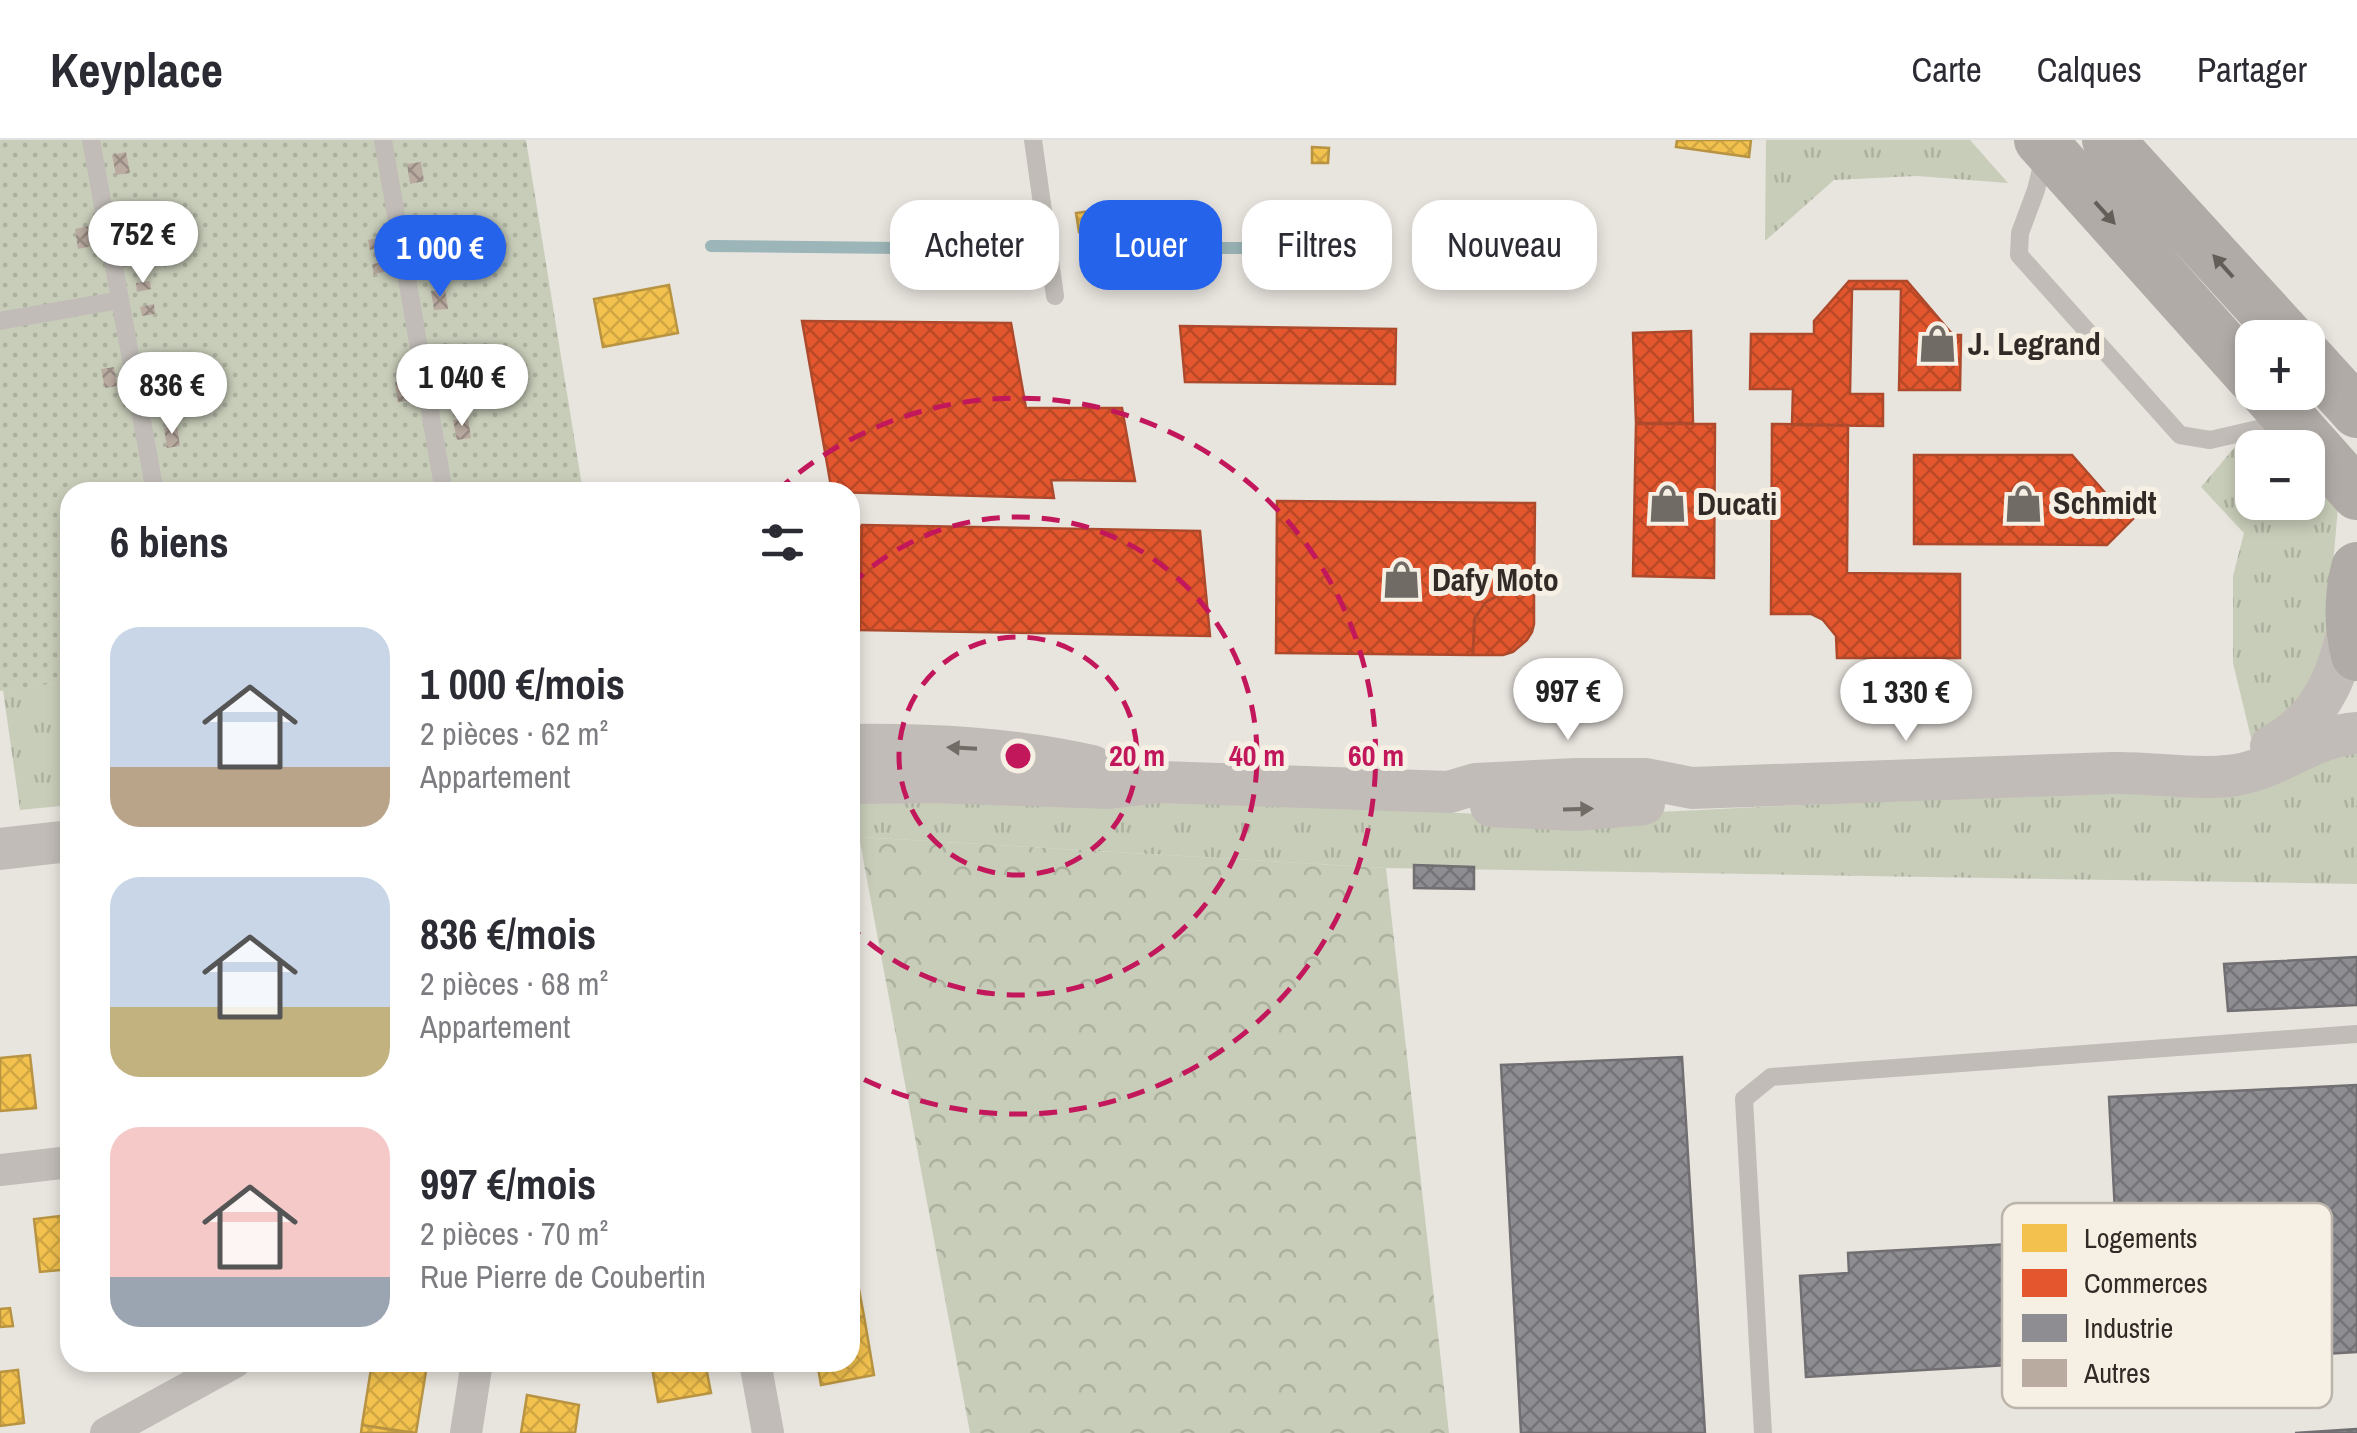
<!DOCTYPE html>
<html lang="fr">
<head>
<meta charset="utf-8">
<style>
	:root { --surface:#fff; --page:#f2f2f3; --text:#2b2b33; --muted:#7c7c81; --line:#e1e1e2; --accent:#2563eb }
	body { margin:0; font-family:"Archivo Narrow",sans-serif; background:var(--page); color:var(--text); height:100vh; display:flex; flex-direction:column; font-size:38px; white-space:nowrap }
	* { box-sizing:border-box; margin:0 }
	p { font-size:32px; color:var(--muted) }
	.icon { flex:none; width:55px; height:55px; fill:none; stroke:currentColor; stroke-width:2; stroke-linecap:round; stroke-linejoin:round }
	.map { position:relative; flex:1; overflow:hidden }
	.sheet { position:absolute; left:60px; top:342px; width:800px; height:890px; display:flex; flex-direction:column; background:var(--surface); border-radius:30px; box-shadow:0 5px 15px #0003 }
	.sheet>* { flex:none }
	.top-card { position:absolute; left:890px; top:60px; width:950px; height:90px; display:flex; gap:20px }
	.buttons { position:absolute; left:2235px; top:180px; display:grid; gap:20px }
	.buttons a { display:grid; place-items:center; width:90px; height:90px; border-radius:20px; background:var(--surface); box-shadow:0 5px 15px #0003; font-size:50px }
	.price { position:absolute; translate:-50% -85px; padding:0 22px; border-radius:35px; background:#fff; color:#222; font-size:32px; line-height:65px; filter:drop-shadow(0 2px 5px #0008) }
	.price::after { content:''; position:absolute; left:50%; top:60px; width:30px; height:22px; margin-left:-15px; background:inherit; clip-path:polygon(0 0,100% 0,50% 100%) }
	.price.current { background:var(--accent); color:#fff }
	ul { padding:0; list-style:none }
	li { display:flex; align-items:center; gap:30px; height:250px; padding:0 50px }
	li span { display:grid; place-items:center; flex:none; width:280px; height:200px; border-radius:30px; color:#555 }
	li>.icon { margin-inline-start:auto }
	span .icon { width:120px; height:120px; fill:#fffc; stroke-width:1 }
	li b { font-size:42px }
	h2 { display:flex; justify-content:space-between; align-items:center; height:120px; padding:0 50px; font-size:42px }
	.chip { padding:0 35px; border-radius:30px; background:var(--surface); box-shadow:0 5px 15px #0003; font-size:35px; line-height:90px }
	.chip.current { background:var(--accent); color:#fff }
	header { display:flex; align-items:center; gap:60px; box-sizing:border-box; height:140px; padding:0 50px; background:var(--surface); border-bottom:2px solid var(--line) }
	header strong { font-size:48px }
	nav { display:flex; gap:55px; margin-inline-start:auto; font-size:35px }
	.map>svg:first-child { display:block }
	.grass { fill:url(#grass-tufts) }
	.park { fill:url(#park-crowns) }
	.garden { fill:url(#garden-dots) }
	.homes { fill:url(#homes-cross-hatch); stroke:#b89442; stroke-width:2.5 }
	.shops { fill:url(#shops-cross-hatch); stroke:#ae4a2c; stroke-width:2.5 }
	.industry { fill:url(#industry-cross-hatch); stroke:#716f72; stroke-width:2.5 }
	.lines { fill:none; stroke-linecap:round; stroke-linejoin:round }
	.stream { stroke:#9cb5b8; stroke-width:12 }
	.building { fill:url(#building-cross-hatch) }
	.service { stroke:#c1bcb7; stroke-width:18 }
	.minor { stroke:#c1bcb7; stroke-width:32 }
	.tertiary { stroke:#c1bcb7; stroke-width:42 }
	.primary { stroke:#b0aba6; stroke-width:52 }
	.oneway { fill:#645e59 }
	.oneway2 { fill:#726c67 }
	.ring { fill:none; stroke:#c2185b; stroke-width:5; stroke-dasharray:18 12 }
	.labels { text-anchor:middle; stroke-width:10; stroke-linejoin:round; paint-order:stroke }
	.poi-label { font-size:32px; font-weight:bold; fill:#312a26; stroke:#f6efe4; text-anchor:start }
	.key { fill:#f6efe4; stroke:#bbb4ab; stroke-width:2.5 }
	.key-label { font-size:28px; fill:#312a26 }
	.centre { fill:#c2185b; stroke:#f6efe4; stroke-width:5 }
	.ring-label { font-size:30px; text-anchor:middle; font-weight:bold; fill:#c2185b; stroke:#f6efe4; stroke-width:10; stroke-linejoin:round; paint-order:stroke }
</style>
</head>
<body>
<header>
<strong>Keyplace</strong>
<nav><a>Carte</a><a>Calques</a><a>Partager</a></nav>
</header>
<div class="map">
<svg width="2357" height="1293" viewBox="0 0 2357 1293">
	<defs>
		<pattern id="grass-tufts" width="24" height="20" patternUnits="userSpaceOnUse" patternTransform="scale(2.5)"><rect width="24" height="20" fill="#c8cdb9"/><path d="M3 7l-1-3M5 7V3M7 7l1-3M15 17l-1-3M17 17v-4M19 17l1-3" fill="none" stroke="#acb09f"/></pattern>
		<pattern id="park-crowns" width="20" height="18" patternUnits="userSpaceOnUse" patternTransform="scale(2.5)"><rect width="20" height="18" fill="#c8cdb9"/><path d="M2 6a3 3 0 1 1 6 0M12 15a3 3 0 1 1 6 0" fill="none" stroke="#acb09f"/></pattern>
		<pattern id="garden-dots" width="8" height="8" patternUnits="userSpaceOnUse" patternTransform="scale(2.5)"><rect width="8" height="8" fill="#c8cdb9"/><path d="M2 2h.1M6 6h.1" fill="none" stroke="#acb09f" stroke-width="1.8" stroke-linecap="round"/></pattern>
		<pattern id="homes-cross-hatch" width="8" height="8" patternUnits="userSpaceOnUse" patternTransform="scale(2.5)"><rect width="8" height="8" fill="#f2c14e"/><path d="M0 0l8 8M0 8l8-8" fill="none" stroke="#d0a644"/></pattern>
		<pattern id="shops-cross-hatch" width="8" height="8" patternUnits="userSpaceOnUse" patternTransform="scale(2.5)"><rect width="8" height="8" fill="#e4572e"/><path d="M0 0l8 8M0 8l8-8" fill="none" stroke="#b94827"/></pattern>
		<pattern id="industry-cross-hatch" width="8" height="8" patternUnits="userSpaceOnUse" patternTransform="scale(2.5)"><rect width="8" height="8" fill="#8d8d92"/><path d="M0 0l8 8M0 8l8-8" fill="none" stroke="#747377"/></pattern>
		<pattern id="building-cross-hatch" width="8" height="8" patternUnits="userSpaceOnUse" patternTransform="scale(2.5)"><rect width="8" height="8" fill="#baaba1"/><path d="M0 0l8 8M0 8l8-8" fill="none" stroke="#988b83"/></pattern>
	</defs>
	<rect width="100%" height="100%" fill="#e8e4de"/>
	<path class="grass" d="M1766,0h204l38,43 -91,-7 -83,4 -69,61z
		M2263,274l28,33 -39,1v54h56v-36l30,41 -13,150 -18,42 -28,24 -28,15 -18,-75v-87l11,-43 -43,-46z
		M70,541v124l-50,5 -17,-120z
		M2357,606v138l-971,-16 -527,-31 -2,-44 381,11 318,13 471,-23z"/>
	<path class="park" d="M859,697l527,31 63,565h-479z"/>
	<path class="garden" d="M0,0h526l57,352h-513v189l-70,10z"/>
	<path class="homes" d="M1677,0h74l-2,17 -73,-10z
		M1312,7l17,1 -1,15h-16z
		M1098,70l3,18 -22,4 -3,-19z
		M669,145l9,48 -75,14 -9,-48z
		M850,715l6,35 -6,1z
		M30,915l6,53 -36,3v-53z
		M70,1075v54l-30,3 -6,-53z
		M850,1118h3l11,58 -14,3z
		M10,1168l3,18 -13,1v-18z
		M864,1176l10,59 -53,10 -4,-23h33v-43z
		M651,1222h54l6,31 -53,9z
		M372,1223l54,8 -10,62 -54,-8z
		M18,1230l6,53 -24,3v-54z
		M527,1255l52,10 -4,28h-54z
		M362,1285l48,8h-49z"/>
	<path class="shops" d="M1849,141h58l46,54h8l-1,55h-61l2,-101h-49l-2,105h33v32l-91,-1 1,-36h-43l1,-55h63v-13z
		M802,181l209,2 15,85h96l13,73 -84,-1 3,18 -222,-6z
		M1180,186l216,3 -1,55 -210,-2z
		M1691,191l2,92h-57l-3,-90z
		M1636,284h79l-1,154 -81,-2z
		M1772,284l76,1 -1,148 113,1v84h-123l-1,-22 -13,-16 -12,-6h-40z
		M1914,315h158l43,49 3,-3 15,18 -26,26 -193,-1z
		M1277,361l258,2 -1,91h-33l-16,9 -11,17 -1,35 -197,-2z
		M862,385l338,6 10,105 -350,-6z
		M850,386l12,1 -1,48h-11z
		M1501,454h33v30l-2,8 -5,8 -14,12 -10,3h-30l2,-38 12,-16z"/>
	<path class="industry" d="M1414,725l60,2v22l-60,-1z
		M2357,817v48l-129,6 -4,-47z
		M1682,917l23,376h-184l-20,-368z
		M2357,945v267l-234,14 -14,-269z
		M2068,1101l8,120 -270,16 -6,-101 49,-3 -1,-20z
		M2357,1289v4h-62z"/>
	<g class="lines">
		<path class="stream" d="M711,106l281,3
			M1098,108h279"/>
	</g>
	<path class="building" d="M126,12l4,21 -14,2 -4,-20z
		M421,22l3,19 -14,3 -3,-20z
		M88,86l4,20 -14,3 -3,-20z
		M381,97l3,10 -14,3 -2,-10z
		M386,122l2,9 -14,3 -2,-10z
		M150,141l1,8 -14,3 -1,-9z
		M445,149l3,20 -14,1 -3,-19z
		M154,164l1,10 -13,2 -2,-9z
		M114,227l3,19 -12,2 -4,-19z
		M408,240l4,20 -14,2 -3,-20z
		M468,278l3,20 -14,2 -4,-20z
		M177,286l3,20 -13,2 -3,-20z"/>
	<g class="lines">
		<path class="service" d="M91,0l64,352
			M383,0l61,352
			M1033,0l22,156
			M2044,17l-8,33 -16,43 -1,22 161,180 30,5 74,-17
			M0,181l120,-21
			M1763,1293l-19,-334 27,-22 586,-43"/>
		<path class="minor" d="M0,1030l70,-8
			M755,1222l13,71
			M106,1293l129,-71
			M466,1293l11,-71"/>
		<path class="tertiary" d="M850,605c82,-1 163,3 242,21
			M2271,606c53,-27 69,-76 80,-130
			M850,643l84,-1 175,6 52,-6 288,10 27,-8 100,-5h70l46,9c140,-4 280,-10 421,-15 38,-1 77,7 115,3 47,-4 82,-40 129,-43
			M1491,666l85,4 68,-6
			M0,709l70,-8"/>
		<path class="primary" d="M2040,0l212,237
			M2108,0l181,198
			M2308,218l49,54
			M2266,252l91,102
			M2357,428c-7,28 -7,59 0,87"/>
	</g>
	<defs><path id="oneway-solid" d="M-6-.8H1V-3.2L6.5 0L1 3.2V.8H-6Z" transform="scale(2.5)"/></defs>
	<g class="oneway">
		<use href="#oneway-solid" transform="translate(2105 73) rotate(48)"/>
		<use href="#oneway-solid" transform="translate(2223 126) rotate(-132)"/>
	</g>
	<g class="oneway2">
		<use href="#oneway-solid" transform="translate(962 608) rotate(-177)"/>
		<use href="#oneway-solid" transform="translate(1578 669) rotate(-2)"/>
	</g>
	<g class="ring">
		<circle cx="1018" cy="616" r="119"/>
		<path d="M850 446A239 239 0 1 1 850 786"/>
		<path d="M776 352A358 358 0 1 1 853 934"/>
	</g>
	<defs>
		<symbol id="shop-bare" viewBox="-9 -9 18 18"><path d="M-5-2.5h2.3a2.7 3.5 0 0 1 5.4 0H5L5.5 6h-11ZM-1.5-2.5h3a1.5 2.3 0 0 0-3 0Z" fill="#716b66" stroke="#f6efe4" stroke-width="2.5" paint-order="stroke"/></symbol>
	</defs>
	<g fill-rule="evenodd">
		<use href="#shop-bare" x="1910" y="176" width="55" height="55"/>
		<use href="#shop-bare" x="1996" y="336" width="55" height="55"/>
		<use href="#shop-bare" x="1640" y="336" width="55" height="55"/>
		<use href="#shop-bare" x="1374" y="412" width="55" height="55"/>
	</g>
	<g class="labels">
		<g class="poi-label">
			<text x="1968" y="215">J. Legrand</text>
			<text x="2053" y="374">Schmidt</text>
			<text x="1697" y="375">Ducati</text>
			<text x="1432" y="451">Dafy Moto</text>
		</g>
	</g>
	<rect x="2002" y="1063" width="330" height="205" rx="15" class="key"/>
	<rect x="2022" y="1084" width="45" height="28" fill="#f2c14e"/>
	<rect x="2022" y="1129" width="45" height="28" fill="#e4572e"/>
	<rect x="2022" y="1174" width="45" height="28" fill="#8d8d92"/>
	<rect x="2022" y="1219" width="45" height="28" fill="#baaba1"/>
	<g class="key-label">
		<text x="2084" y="1108">Logements</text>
		<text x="2084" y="1153">Commerces</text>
		<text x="2084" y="1198">Industrie</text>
		<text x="2084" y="1243">Autres</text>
	</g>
	<circle cx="1018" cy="616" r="15" class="centre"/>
	<g class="ring-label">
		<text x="1137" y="626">20 m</text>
		<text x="1257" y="626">40 m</text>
		<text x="1376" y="626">60 m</text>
	</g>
</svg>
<div class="buttons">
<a>+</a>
<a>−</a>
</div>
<b class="price" style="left:143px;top:146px">752 €</b>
<b class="price current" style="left:440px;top:160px">1 000 €</b>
<b class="price" style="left:462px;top:289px">1 040 €</b>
<b class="price" style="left:172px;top:297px">836 €</b>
<b class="price" style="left:1568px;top:603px">997 €</b>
<b class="price" style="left:1906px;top:604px">1 330 €</b>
<div class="top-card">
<a class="chip">Acheter</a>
<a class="chip current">Louer</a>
<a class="chip">Filtres</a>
<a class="chip">Nouveau</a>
</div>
<section class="sheet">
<h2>6 biens<svg class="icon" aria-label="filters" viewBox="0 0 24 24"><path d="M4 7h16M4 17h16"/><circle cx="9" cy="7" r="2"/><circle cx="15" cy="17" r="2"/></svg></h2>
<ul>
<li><span style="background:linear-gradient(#c9d6e8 70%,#b9a48a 0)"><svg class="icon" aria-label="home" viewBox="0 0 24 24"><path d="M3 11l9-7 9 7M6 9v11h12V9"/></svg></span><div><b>1 000 €/mois</b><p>2 pièces · 62 m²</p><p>Appartement</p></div></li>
<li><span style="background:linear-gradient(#c9d6e8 65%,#c2b280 0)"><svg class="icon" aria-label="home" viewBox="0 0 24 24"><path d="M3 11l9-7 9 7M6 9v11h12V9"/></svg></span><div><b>836 €/mois</b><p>2 pièces · 68 m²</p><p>Appartement</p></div></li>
<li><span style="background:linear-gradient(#f6c9c9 75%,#9aa5b1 0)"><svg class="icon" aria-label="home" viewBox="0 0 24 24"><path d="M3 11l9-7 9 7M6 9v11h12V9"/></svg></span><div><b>997 €/mois</b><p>2 pièces · 70 m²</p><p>Rue Pierre de Coubertin</p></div></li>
</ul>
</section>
</div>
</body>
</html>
